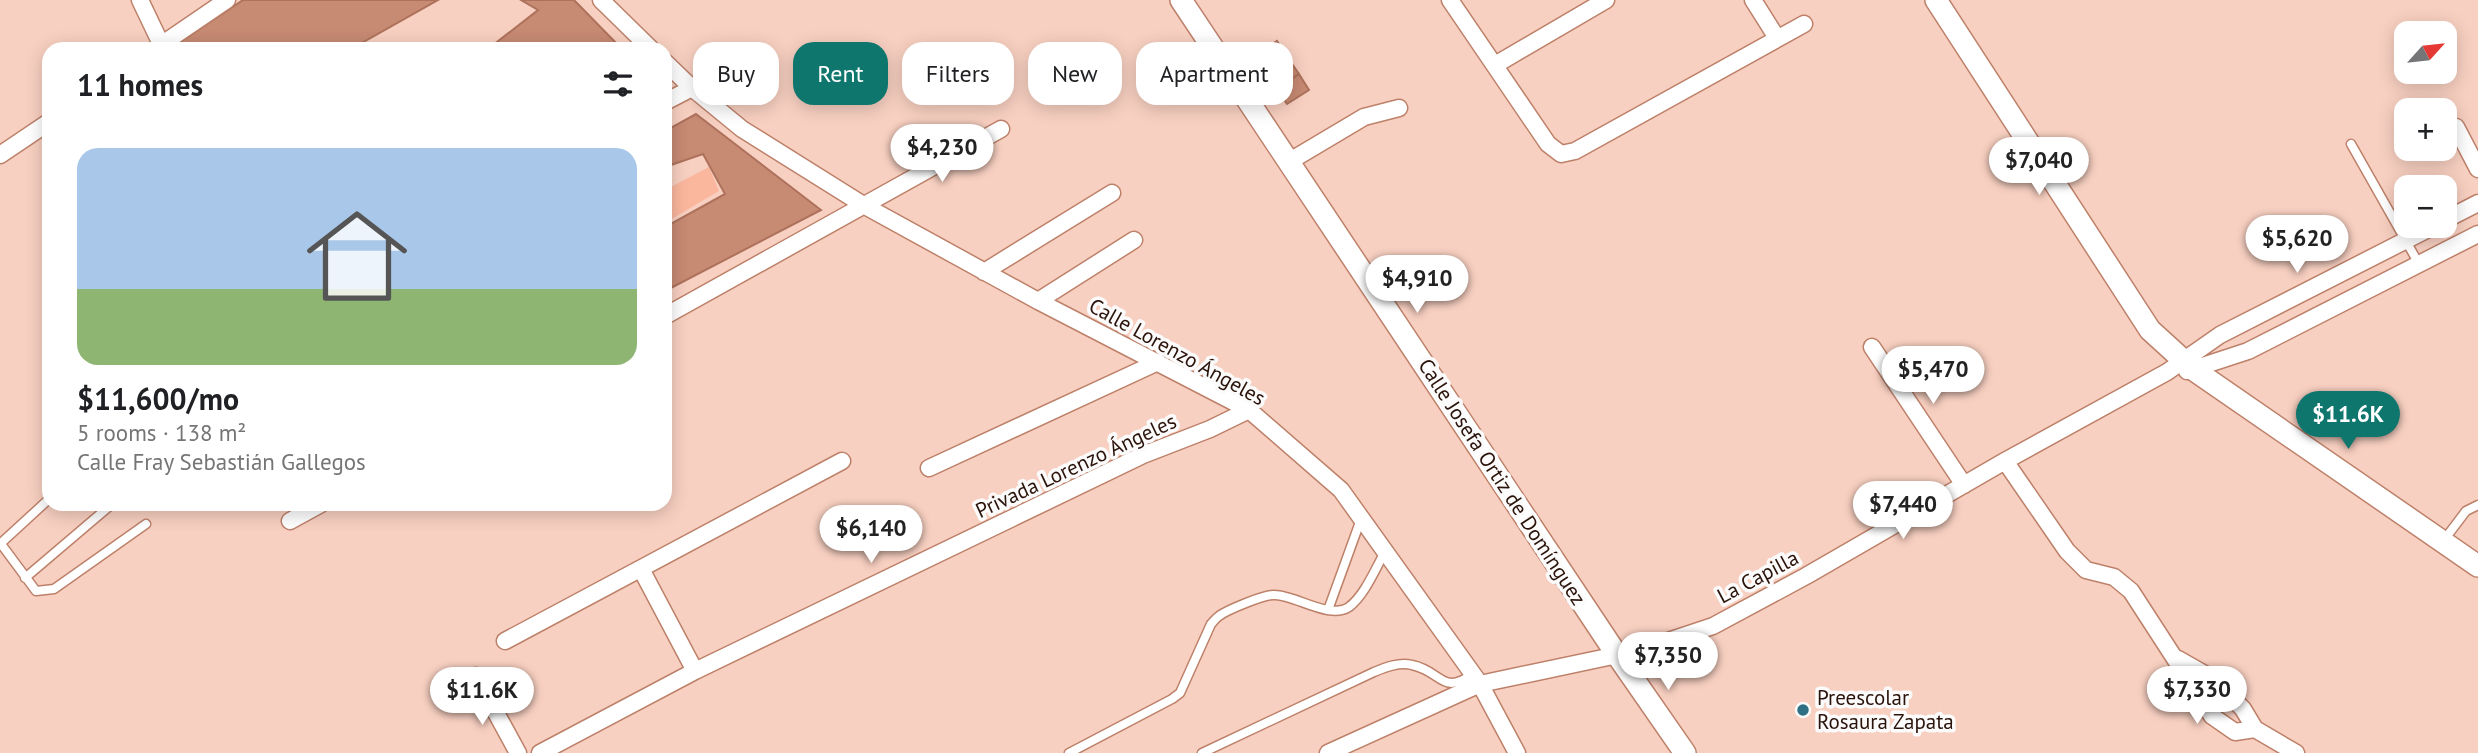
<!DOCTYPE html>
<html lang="en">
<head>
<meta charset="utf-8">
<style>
	:root { --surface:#fff; --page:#f2f2f2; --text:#202124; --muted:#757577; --line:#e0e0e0; --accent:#0f766e }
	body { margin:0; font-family:"PT Sans",sans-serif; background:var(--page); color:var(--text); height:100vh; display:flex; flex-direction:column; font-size:26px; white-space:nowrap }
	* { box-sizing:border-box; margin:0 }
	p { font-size:23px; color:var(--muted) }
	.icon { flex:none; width:38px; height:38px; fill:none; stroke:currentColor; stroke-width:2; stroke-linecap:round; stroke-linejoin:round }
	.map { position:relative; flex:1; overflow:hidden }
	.drawer { position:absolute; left:42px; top:42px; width:630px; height:469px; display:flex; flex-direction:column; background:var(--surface); border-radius:21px; box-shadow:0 4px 18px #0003 }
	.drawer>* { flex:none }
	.hud { position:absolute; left:693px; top:42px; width:665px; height:63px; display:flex; gap:14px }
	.needle { width:46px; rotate:63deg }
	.buttons { position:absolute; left:2394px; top:21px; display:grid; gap:14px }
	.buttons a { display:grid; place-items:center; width:63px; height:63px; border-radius:14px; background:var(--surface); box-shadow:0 4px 18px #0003; font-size:35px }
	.price { position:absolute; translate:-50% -60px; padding:0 16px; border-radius:24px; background:#fff; color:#222; font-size:23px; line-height:46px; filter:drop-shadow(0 2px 4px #0008) }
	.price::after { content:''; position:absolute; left:50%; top:42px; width:21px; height:16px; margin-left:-10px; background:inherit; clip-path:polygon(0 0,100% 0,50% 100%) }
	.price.active { background:var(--accent); color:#fff }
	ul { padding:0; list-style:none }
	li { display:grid; align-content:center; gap:14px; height:371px; padding:0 35px }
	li+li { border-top:2px solid var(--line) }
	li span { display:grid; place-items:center; height:217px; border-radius:21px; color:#555 }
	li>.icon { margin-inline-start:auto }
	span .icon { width:126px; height:126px; fill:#fffc; stroke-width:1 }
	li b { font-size:30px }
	h2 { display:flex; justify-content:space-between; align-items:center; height:84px; padding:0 35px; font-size:30px }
	.chip { padding:0 24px; border-radius:21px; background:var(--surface); box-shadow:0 4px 18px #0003; font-size:24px; line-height:63px }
	.chip.active { background:var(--accent); color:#fff }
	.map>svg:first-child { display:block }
	.green { fill:#fbb79e }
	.building { fill:#c78a73; stroke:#ae725c; stroke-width:2 }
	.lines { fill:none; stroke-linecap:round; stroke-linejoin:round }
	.service-casing { stroke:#bd816a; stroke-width:11 }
	.minor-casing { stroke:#bd816a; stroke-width:19 }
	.tertiary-casing { stroke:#bd816a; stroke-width:24 }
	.service { stroke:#fff; stroke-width:8 }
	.minor { stroke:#fff; stroke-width:16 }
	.tertiary { stroke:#fff; stroke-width:21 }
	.poi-dot { fill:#307084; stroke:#fbfbfb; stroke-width:2.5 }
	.labels { text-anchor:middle; stroke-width:7; stroke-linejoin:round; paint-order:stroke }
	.street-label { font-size:21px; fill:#2a130a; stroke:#fbfbfb }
	.poi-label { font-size:21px; fill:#2a130a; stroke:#fbfbfb; text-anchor:start }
</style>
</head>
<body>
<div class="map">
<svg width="2478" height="753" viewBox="0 0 2478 753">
	<rect width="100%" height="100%" fill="#f8d0c1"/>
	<path class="green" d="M709,167l10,24 -54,32v-33z"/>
	<path class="building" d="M243,0h195l-87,49h-181z
		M521,0h53l48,49h-134l50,-39z
		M1277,41l11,17 -22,15 -11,-18z
		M1288,58l11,16 -22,15 -11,-16z
		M1299,74l10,16 -22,14 -10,-15z
		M696,114l125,96 -156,81v-64l60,-33 -22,-40 -38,13v-36z"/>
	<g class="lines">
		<defs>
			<path id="service" d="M2351,144l68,120
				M2444,540l22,-29 12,-6
				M0,544l49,-45
				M1,544l35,47 18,-2 92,-65
				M25,578l87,-74
				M1328,610l33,-91
				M1069,753l103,-54 8,-6 31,-69c3,-3 5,-6 8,-8 8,-6 46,-22 56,-21 20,0 55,25 74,12 16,-12 26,-38 36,-55
				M1202,753l172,-81c12,-5 25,-10 38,-7 30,6 29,31 61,9"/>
			<path id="minor" d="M140,0l21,44
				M601,0l50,49
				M1450,0l98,144 13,10 14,-3 229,-127
				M1753,0l24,38
				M155,49l72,-49
				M665,62l27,26 50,41 123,77 173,95 211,109 92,80 139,194 37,69
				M1495,65l111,-65
				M665,102l27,-14
				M2456,127l22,42
				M0,155l49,-33
				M1290,161l74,-44 35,-9
				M2445,220l33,-17
				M984,272l128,-79
				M1038,301l96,-61
				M665,316l336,-187
				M1872,347l92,138
				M2187,371l61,-20 230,-117
				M2005,461l62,90 19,19 28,7 17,14 81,125 23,16 20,-3
				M929,468l229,-106
				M290,521l31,-17
				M641,569l54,102
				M505,641l337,-180
				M2178,659l37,21 28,29 12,20 41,24
				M476,676l42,77
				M540,753l155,-82 448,-216 67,-26 39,-19
				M1328,753l152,-69 161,-34 72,-24 93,-50 199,-115 162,-89 53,-37 214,-109"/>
			<path id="tertiary" d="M1181,0l436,655 68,98
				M1936,0l214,330 44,40 284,196"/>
		</defs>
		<use href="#service" class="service-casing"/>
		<use href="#minor" class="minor-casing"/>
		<use href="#tertiary" class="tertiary-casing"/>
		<use href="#service" class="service"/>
		<use href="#minor" class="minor"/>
		<use href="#tertiary" class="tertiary"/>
	</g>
	<circle class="poi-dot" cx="1803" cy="710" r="7"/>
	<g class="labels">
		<g class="street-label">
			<text transform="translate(1177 352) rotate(29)" y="7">Calle Lorenzo Ángeles</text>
			<text transform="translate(1076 466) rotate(-25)" y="7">Privada Lorenzo Ángeles</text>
			<text transform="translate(1502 482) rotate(57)" y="7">Calle Josefa Ortiz de Domínguez</text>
			<text transform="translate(1758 577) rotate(-28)" y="7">La Capilla</text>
		</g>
		<g class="poi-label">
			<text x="1817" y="705">Preescolar<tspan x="1817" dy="24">Rosaura Zapata</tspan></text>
		</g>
	</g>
</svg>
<div class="buttons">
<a><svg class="needle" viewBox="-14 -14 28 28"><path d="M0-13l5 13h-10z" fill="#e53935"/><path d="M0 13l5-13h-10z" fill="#757577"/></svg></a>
<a>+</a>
<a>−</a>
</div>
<b class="price" style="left:942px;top:184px">$4,230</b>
<b class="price" style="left:2039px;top:197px">$7,040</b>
<b class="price" style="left:2297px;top:275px">$5,620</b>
<b class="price" style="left:1417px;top:315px">$4,910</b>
<b class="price" style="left:1933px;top:406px">$5,470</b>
<b class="price active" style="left:2348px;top:451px">$11.6K</b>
<b class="price" style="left:1903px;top:541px">$7,440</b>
<b class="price" style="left:871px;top:565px">$6,140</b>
<b class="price" style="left:1668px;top:692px">$7,350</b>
<b class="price" style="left:2197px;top:726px">$7,330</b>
<b class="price" style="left:482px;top:727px">$11.6K</b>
<div class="hud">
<a class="chip">Buy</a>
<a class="chip active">Rent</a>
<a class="chip">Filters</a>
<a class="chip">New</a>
<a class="chip">Apartment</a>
</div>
<section class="drawer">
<h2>11 homes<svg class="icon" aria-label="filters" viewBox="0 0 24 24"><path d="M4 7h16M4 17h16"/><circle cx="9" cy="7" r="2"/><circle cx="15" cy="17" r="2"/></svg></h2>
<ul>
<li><span style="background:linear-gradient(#a9c7e8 65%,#8fb573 0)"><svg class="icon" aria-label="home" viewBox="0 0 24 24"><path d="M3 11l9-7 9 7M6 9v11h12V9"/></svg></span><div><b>$11,600/mo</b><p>5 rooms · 138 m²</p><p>Calle Fray Sebastián Gallegos</p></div></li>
</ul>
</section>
</div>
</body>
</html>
